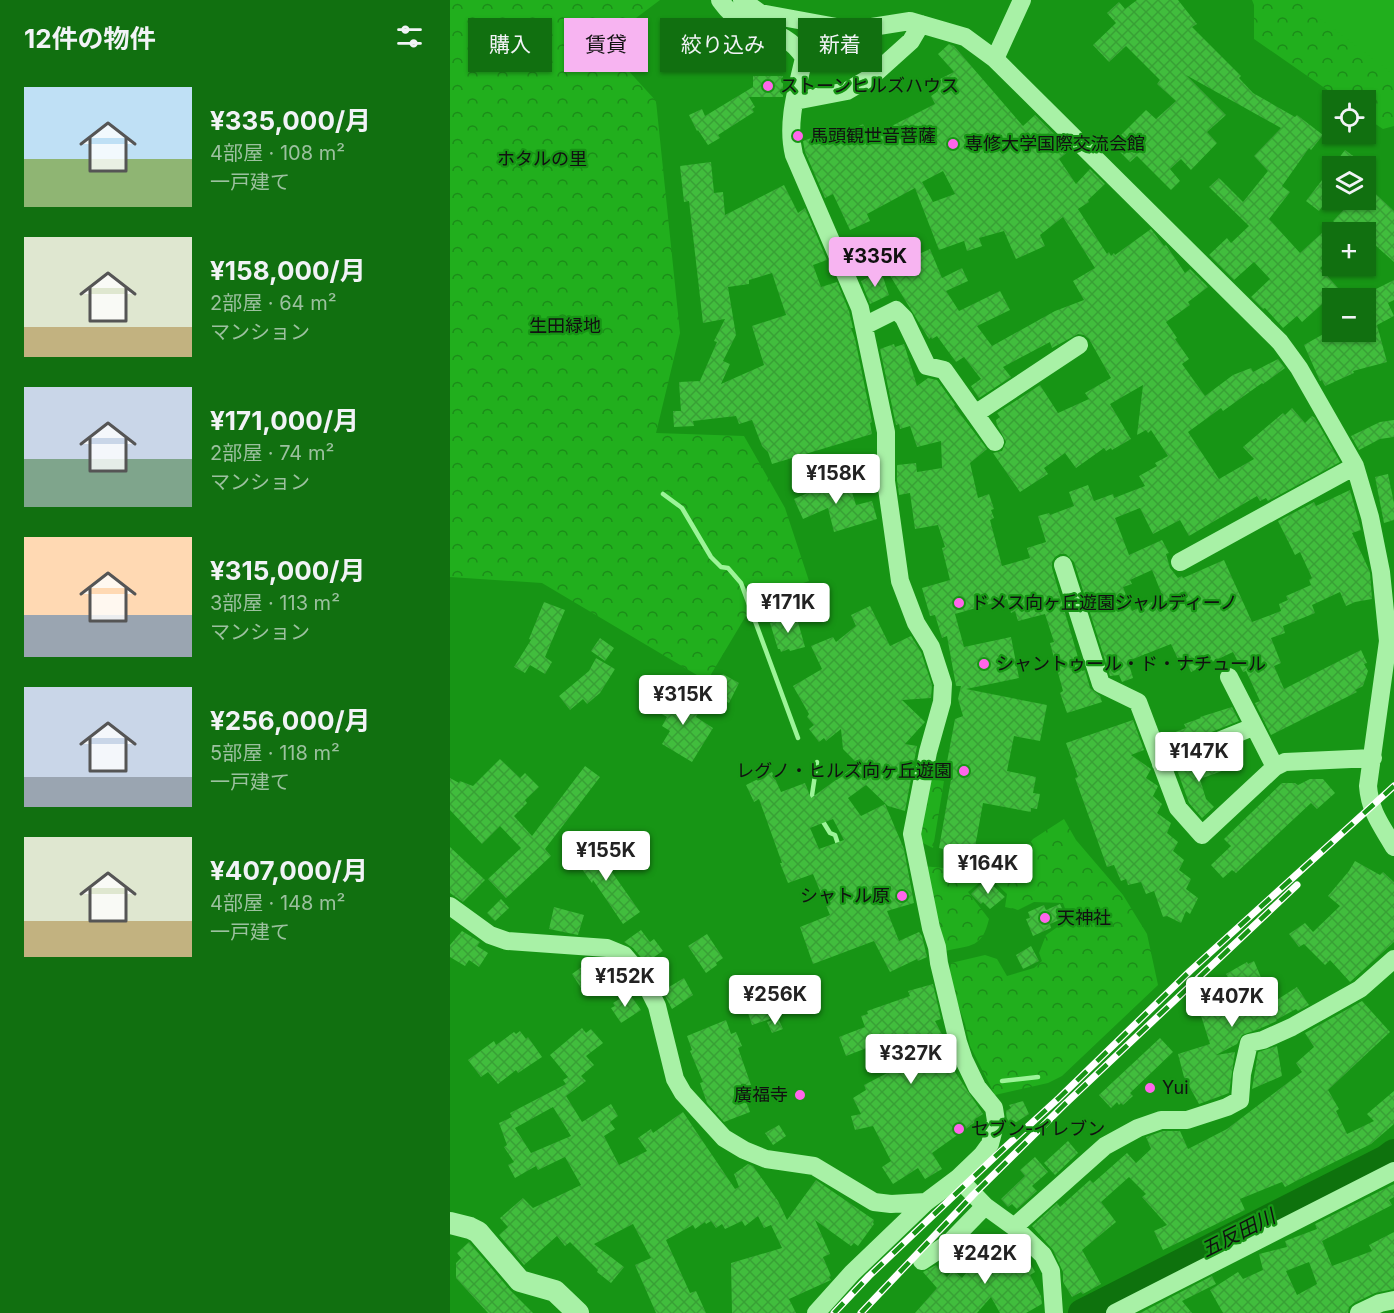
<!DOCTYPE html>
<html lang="ja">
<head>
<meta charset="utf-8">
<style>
	:root { --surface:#117010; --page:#1e781e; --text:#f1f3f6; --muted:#9cc19f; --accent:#f7b4f1 }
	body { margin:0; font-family:Inter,"Noto Sans JP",sans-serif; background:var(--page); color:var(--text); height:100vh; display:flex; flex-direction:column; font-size:22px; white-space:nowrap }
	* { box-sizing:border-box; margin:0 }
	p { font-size:20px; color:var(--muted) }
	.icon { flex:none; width:33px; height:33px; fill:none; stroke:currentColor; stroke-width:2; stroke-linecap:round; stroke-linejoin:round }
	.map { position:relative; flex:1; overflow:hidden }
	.panel { display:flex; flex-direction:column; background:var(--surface); width:450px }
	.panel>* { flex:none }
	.top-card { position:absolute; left:18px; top:18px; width:570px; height:54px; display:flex; gap:12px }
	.buttons { position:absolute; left:872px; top:90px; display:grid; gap:12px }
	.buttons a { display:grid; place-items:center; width:54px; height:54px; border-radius:0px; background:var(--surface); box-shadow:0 2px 4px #0004; font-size:30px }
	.price { position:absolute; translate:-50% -51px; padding:0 14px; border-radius:6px; background:#fff; color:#222; font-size:20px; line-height:39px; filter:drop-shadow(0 2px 3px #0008) }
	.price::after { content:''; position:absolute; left:50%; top:36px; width:18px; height:14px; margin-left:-9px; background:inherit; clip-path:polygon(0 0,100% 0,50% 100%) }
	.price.selected { background:var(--accent); color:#111 }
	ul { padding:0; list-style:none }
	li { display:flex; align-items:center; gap:18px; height:150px; padding:0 24px }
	li span { display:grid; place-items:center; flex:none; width:168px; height:120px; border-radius:0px; color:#555 }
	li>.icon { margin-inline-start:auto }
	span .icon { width:72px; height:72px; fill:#fffc; stroke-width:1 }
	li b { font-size:26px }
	h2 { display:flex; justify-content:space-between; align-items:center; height:72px; padding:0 24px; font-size:26px }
	.tag { padding:0 21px; border-radius:0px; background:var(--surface); box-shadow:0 2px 4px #0004; font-size:21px; line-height:54px }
	.tag.selected { background:var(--accent); color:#111 }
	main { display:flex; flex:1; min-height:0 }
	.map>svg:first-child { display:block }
	.forest { fill:url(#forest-crowns) }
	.pitch { fill:#21af1d }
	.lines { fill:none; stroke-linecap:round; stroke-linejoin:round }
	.stream { stroke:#9cf498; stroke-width:4.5 }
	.river { stroke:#0e720d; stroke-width:28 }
	.building { fill:url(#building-cross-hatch); fill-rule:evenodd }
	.minor { stroke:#a8f1a6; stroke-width:18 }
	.tertiary { stroke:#a8f1a6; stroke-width:22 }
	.rail-casing { stroke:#fff; stroke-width:7 }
	.rail { stroke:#179515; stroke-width:4.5; stroke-dasharray:14; stroke-linecap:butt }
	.poi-dot { fill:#ff66eb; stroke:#179515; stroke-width:2 }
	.labels { text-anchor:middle; stroke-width:4.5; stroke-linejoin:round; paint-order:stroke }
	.poi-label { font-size:18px; fill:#111; stroke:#179515; text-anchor:start }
	.park-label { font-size:18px; fill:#111; stroke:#179515 }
	.water-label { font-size:20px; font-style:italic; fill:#111; stroke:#179515 }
</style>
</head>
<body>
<main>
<section class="panel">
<h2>12件の物件<svg class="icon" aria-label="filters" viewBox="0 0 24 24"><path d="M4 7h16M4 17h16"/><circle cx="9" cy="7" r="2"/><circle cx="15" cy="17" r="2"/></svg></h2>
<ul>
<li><span style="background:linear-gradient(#bfe0f5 60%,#8fb573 0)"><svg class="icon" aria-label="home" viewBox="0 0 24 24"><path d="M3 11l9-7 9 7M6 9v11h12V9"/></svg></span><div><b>¥335,000/月</b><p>4部屋 · 108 m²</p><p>一戸建て</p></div></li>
<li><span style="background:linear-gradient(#dfe7d0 75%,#c2b280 0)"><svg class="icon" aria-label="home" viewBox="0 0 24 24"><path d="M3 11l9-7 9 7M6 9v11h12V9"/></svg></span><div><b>¥158,000/月</b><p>2部屋 · 64 m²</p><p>マンション</p></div></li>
<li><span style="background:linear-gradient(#c9d6e8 60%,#7fa58c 0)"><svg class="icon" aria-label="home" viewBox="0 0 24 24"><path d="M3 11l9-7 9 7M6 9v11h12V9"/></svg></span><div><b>¥171,000/月</b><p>2部屋 · 74 m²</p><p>マンション</p></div></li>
<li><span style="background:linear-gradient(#ffd9b3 65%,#9aa5b1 0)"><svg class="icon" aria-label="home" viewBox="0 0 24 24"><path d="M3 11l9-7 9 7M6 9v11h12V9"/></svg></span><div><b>¥315,000/月</b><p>3部屋 · 113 m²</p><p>マンション</p></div></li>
<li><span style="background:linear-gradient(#c9d6e8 75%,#9aa5b1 0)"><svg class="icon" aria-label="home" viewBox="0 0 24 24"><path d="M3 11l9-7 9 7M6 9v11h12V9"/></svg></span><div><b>¥256,000/月</b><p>5部屋 · 118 m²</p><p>一戸建て</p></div></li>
<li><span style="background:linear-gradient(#dfe7d0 70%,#c2b280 0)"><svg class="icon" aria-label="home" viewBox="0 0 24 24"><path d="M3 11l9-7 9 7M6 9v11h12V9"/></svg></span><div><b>¥407,000/月</b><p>4部屋 · 148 m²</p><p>一戸建て</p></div></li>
</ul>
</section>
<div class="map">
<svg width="944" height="1313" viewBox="0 0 944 1313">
	<defs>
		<pattern id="forest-crowns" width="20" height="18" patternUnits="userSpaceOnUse" patternTransform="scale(1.5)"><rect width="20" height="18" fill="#21af1d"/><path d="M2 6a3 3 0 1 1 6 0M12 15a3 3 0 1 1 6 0" fill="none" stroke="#1b8d18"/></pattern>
		<pattern id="building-cross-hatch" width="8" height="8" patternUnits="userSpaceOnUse" patternTransform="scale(1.5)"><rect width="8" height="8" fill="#41bd3d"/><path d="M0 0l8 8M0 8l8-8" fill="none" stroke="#38a135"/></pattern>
	</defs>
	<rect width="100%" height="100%" fill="#179515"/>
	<path class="forest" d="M0,0h210l-24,18 -21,38 41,45 24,232 -24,100 88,3 41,72 24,73 -53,18 -49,82 -165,-98 -92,-6z
		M802,0h142v126l-11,3 -18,-12v-17h-23l-88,-61v-34z
		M479,778l15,3 -11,67 -12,-6 -1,-18z
		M614,819l12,21 47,55 24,39 11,51 -96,91 -14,7 -53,12 -25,-49 -5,-22 -16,-45 2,-16 34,-8 12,4 10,17 27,-8 8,-7 -3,-8 7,-18 23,-16 -6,-16 -29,-1 -16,8 -13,-3 2,-13 -19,-18 -20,16 21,27c-7,29 -17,26 -44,32l-22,-85 20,2 56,-17 10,13 9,-6 15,-19z"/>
	<path class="pitch" d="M846,0h98v75z"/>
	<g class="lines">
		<path class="stream" d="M213,494l19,14 29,49 10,10 7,1 13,15 57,155
			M364,801l-2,-6 5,-33
			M372,820l8,13 5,2 4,12
			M552,1081l36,-4"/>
		<path class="river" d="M632,1313l304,-154 8,-6"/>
	</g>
	<path class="building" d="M687,0h41l19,24 -5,3 49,49 -2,2 14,15 42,24 2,-2 26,20 -12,15 -2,-2 -27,38 8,6 -21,27 31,34 34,-31 -1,-1 20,-21h12v-16l29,27v51l-29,-26v-4h-33v25l-12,11 19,21 -37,33 -5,-6 -14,12 -18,-20 -2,1 -12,-12 19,-18 -16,-17 -20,18 -25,-25 18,-17 4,5 18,-17 -40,-39 10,-9 24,24 25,-31 -14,-15 27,-28 -95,-53 40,40 -19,17 10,11 -26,27 -10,-11 -11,10 10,12 -9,9 -34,-34 -7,6 -18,-18 34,-34 10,9 20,-18 -19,-17 3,-4 -34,-34 -17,16 -16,-17 23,-22 -9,-10 12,-11 6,7z
		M499,44l5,2 69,80 12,-11 35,35 -11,9 17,25 14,-15 15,15 -17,16 1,2 -11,7 29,45 2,-2 2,4 3,-3 1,2 36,-26 13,17 2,-1 19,28 5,-4 18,18 -20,15 2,3 -24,17 11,16 -2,1 14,20 -7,5 23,32 28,-21 18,-7 2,4 25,-13 7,9 -22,16 -1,-1 -39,28 -2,-3 -33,24 31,47 35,-20 -11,-12 40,-34 2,2 7,-7 13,15 7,-7 3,2 25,44 -72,39 -2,-3 -6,3 -3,-5 -68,40 -9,-16 -27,14 -13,-26 -25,10 14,37 33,-15 7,13 -3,1 4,14 8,10 4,-2 1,2 41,-18 28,62 29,-11 -2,-7 9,-4 -2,-4 25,-11 -2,-5 3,-2 -12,-26 -5,3 -17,-34 36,-19 2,4 34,-16 11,40 -9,3 18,39 2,27 -17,3 -9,4 -6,-14 -28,13 3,8 -32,13 2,7 -14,5 10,25 -7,3 10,23 77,-39 6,13 -3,1 4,7 -5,15 -8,4 2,2 -86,43 -16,-32 5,-2 -14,-30 -3,1 -10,-20 -42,20 -3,-7 -6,3 -11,-24 -43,17 5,17 -11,4 -3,-7 -9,1 -36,-114 -8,-8h-6l-5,3 -3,5v6l30,103 3,-1 5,18 10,8 2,6 -35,11 -7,-20 3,-2 -13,-48 4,-1 -9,-28 -27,7 -3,-10 -4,2 -4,-14 -52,15 9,33 47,-10 8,41 -53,11 81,16 -7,36 -26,-5 -7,35 29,6 -3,16 7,1 -3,15 -6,-1v4l-48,-9 -8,44 -20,5 -16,-4 13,-74 -7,-1 10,-54 8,-3 -5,-17 3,-13h-5l-9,-50 -5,2 -7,-23 -5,1 -8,-28 28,-8 -8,-32 3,-1 -7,-22 -23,4 -5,-36 -11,2 -2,-15v-15l19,-2 1,9 25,-4 -1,-27 -24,6 -7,-21 -10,3 -1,-5 -3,1 -16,-76 14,-5 1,3 9,-3 13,42 11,-8 9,2 18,25 -1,1 33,43 -17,14 8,35 11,-4 5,15 -3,1 3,8 -4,2 12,46 28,-8 -3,-10 19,-6 -8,-26 11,-3 1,2 24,-9 -5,-14 19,-7 6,16 19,-7 1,4 31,-12 -6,-10 18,-10 -2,-3 13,-7 -17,-26 -3,3 -2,-3 -9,5 6,-50 -33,19 21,35 -19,11 -1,-2 -5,3 -2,-3 -28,20 -11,-15 -21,15 4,6 -28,18 -27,-39 9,-2 4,-9 -9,-17 -1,-5 4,-3 -3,-4 43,-28 18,28 31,-14 -4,-6 26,-15 -22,-39 -5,-4 -6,-1 -26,14 -2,-6 -47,25 8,10 -32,21 -8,-12 10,-7 -17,-22 -8,5 -19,-26 -5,3 -1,-2 -2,2 -43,-70 44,-20 12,29 20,-10 6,13 -22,10 13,20 41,-20 10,19 -33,16 15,20 63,-35 29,-11 -11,-19 22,-13 -32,-51 -23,18 5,11 -29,13 -12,-28 -25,7 3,8 -15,5 -3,-10 -25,9 -24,-62 -48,26 3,7 -20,9 -17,-36 -8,4 -20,-46 -2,-11 33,-12 2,3 6,-3 2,3 17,-8 7,13 65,-33 -4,-8 7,-5 -4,-9 20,-10 -16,-18zM493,171l12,23 -22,8 -11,-20zM702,570l11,27 -31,14 -9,-24 9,-3 -2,-4z
		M303,76h30v21h-34l6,10 -3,2 2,3 -36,23 2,3 -12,7 -10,-15 -1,1 -8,-16 13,-6 3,7 48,-29z
		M895,150l22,16h-35v28l-13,17 -13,-10z
		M261,162l3,31 9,-1 2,23 59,-30 14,28 7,-5 22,52 -14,5 8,22 16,-5 12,29 4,17h-2l4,11 17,83 -2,1 2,11 -100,30 -4,-12 -6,-6 -10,-26 -13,4 -3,-8 -43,5 1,5 -20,1 -1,-16h8l-2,-29 21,-1 17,-39 -3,-1 11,-22 -22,4 -14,-122 -5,1 -4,-36zM322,273l14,42 -34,11 12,39 -43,19 9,-20 -7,-3 13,-26 -8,-48 21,-3v-4z
		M431,271l8,24 -19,9 -9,-23z
		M944,280v20l-6,3 6,13 -17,9 10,37 -34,9 1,2 -29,13 -3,-6 -2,1 -16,-36 23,-13h38l-1,-37z
		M944,420v17l-14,2 -21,11 -8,-14 29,-14z
		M938,474l6,29v17l-10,3 -9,-46z
		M397,476l9,29 16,-4 5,18 -43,13 -6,-24 -25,11 -9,-20 29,-13 -1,-3z
		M94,602l21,8 -20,47 7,5 -7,12 -15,-9 -5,8 -11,-6 17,-27 -2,-1z
		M420,606l20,40 21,-10 10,16 11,33 -1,13 -29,2 23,22 -20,22 12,2 -12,65 -17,-5 -22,-21 -18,13 13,18 24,-12 19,45 10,54 -27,8 12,30 20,-9 3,4 5,21 -9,4 -1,-2 -27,13 -16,-31 -61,23 -13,-37 30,-12 -17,-41 -25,9 -8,-20h2l-23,-64 -5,3 -8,-17 26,-13 9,20 24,-9 6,15 47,-34 -15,-15 -2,-20 -15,12 -2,-3 -5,4 -10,-13 5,-4 -7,-8 2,-3 -16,-28 29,-17 -11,-23 22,-9 3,5 20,-16 -5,-11zM383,819l11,21 -25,9 -9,-21z
		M346,615l9,32 -15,4 -1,-2 -8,3 -1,-3h-2l-8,-26z
		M150,638l14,10 -9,13 -14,-10z
		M146,658l19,11 -15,24 -13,11 -4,-5 -13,11 -11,-14 30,-25z
		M273,674l16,9 -10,20 -16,-9z
		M216,690l34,19 -4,8 17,11 -21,34 -30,-18 8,-13 -8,-5 5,-9 -12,-7z
		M782,707l7,14 -70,28 -4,-13 21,-8 -2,-4 17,-6 -1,-1z
		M683,720l11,30 -13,5 20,14 -5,9 12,8 -5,10 9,8 -5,9 14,10 -4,10 11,9 -5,9 11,9 -5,10 12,9 -5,10 12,9 -8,16 -4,-3 -5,12 -14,-7 -4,1 -9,-26 -8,3 -5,-12 -13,3 -2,-6 -5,2 -7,-16 -7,2 -32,-89 3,-1 -12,-34z
		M766,754l6,17 -22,8 6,20 8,8 -12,11 -13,-15 -12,-33z
		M50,759l20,19 5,-5 14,14 -14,13 2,3 -13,13 18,20 53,-70 15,11 -55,72 6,7 -45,42 -18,-19 33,-31 -21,-22 -18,18 -32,-34v-32l9,5 1,-2 13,5z
		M860,779h13l12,14 -18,16 -6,-6 -75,70 -4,-3 -9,8 -12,-13 20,-19 -7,-7 58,-56h13l3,2z
		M140,841l50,71 -17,12 -30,-44 -1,3 -20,-28z
		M0,847l35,33 -22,22 -13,-9z
		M905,861l25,14 3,-3 11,10v60l-44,40 -20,-22 -5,5 -21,-21 -5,3 -10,-13 16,-11 8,9 27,-26 -12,-10 21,-25z
		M536,879l19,18 -15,12 -7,-7 -2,2 -10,-10z
		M51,899l8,9 -14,13 -8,-8z
		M610,904l6,13 -16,7 1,4 -18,8 -7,-17 4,-1 -2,-6 16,-7 2,5z
		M104,907l30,8 -6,20 -29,-6z
		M191,930l9,12 4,-3 9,12 -9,6 15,30 15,-9 9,17 -21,14 -21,-40 -18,-21 -9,-6z
		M12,931l18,11 -3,4 11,7 -9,14 -10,-7 -4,6 -15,-9v-12z
		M257,934l16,24 -7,5 1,2 -11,8 -18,-27z
		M581,946l8,15 -16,8 -7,-14z
		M144,958l8,1 7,10 -28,19 -9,-14z
		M804,961l18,42 25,-16 12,18 -11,6 -2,-2 -20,11 1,1 -18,8 -17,6 -5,9 -21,11 19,-3 -6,41 -30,11 -15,-27 -6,-23 32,-10 -14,-44 33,-21 -3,-5 21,-12 1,2z
		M483,984l8,35 -6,2 11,21 7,19 -4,2 34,51 -8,5 2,2 -45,32 10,16 -17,10 -7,-11 -25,16 -11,-17 9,-6 -18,-35 -18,4 -4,-14 10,-2 -8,-16 13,-8 -2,-5 29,-15 -16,-26 -31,12 -7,-19 26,-10 -4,-11 7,-2 -1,-3 43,-15 -2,-5z
		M179,993l12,17 -20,13 -10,-15 4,-2 -2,-3z
		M912,1001l28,31 -62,58 11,19 -3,2 11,23 27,-13 -7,-7 27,-23v33l-23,20 -75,37 -11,6 -3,-5 -42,17 5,11 -82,40 -9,-19 13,-6 -25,-28 4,-3 -17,-17 -28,25 15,20 -34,28 19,34 -18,10 -2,-2 -9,5 -9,-15v-10l-10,-22 -21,-24 25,-23 3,4 30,-27 3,3 34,-30 9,10 15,-14 -5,-12 17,-6h17l8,18 39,-20 75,-57 -6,-9 18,-16 -9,-14z
		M314,1003l6,16 -18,6 -5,-15z
		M328,1018l5,11 -11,4 -5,-11z
		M276,1020l5,14 5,-2 6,14 -4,2 13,37 -2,1 3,7 -8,3 6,16 -26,10 -17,-19 -7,-20 3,-1 -13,-31 2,-1 -5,-14z
		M132,1028l4,5 5,-4 12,14 -17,13 8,9 -13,11 5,5 -20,15 16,26 29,-18 7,12 -8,6 5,7 -11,7 15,29 28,-14 -9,-13 13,-9 2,4 30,-21 52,77 4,-2 -5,-13 14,-10 5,2 25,35 9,19 29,-40 58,40 -1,3 1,1 -16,22 -4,-3 -3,3 -36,-26 15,34 -7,3 8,19 -2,1 2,3 -42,19 7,14h-64l-1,-50 51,-15 -11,-23 -7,3 -6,-12 -13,10 -3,-5 -17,8 -3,-5 -6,4 -5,-7 -5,3 -1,-2 -10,7 -2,-4 -27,15 24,53 6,-2 10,22h-50l-21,-48 16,-7 -18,-34 -39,20 30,23 -13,16 -14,-11 1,-2 -28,-28 -5,4 -8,-10 -33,29 -25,-30 9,-8 -8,-9 23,-20 10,10 48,-23 -16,-28 -27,13 -2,-4 -21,12 -7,-13 6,-3 -10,-15 3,-2 -8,-22 13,-6 -2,-4 56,-29 -3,-4 5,-3 -18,-22zM103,1107l18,29 -40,17 -16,-25z
		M70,1031l6,8 2,-2 14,20 -24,16 -2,-3 -18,14 -10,-12 -7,5 -13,-17 26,-19 2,4 18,-13 2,2z
		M710,1038l13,14 -43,41 3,3 -10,9 -2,-2 -2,2 -2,-3 -6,6 -12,-13z
		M827,1046l5,30 -30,13 6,-37z
		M573,1101l6,13 -19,12 -3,-4 -1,-11 5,-3 -2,-3z
		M329,1125l7,11 -13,9 -8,-12z
		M618,1141l10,12 -23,22 -11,-12z
		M585,1157l13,15 -16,14 5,5 -20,18 -5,-5 -4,3 -7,-8 24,-23 -5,-6z
		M944,1184v13l-5,3 3,5 -70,36 10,25 40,-15 -3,-6 25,-13v57l-19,4 -21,10 -5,4 -1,6h-125l-13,-23 28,-18 5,7 20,-9 -4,-16 28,-7 -2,-6 32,-12 -2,-5zM859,1262l8,22 -20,11 -11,-24z
		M546,1237l27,23 4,-3 8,15 -5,3 11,21 1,8 -16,9h-26l-9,-16 -14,16h-62l22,-25 -14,-16 13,-7 11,12 6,-7 9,8z
		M19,1242l41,48 23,23h-45l-32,-35v-15l5,-5 -4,-5z
		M762,1276l4,8 -34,17 10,12h-52z"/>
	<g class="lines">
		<path class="minor" d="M270,0c3,4 6,8 9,11 21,20 57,16 75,47 -7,31 -18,65 -10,97l66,153 26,124v49l14,100 16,42 15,24 12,37 -1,18 -14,50 -16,82 19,94 6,19 2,16 19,79 6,18 13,27 17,21 2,13 -6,23 -8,11 -24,23 -32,24 -74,71 -36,40
			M292,0l18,13 93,17 57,-9 55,16 30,22 285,283 19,26 56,98 15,51 11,55 7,69 -20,145c2,26 14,40 26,61
			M545,59l27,-59
			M345,101l52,-10 24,-14 40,-36 10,-17
			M414,326l32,-16 8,8 23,48 17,4 51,72
			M525,414l104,-69
			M730,562l175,-96
			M613,565l38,119 37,18 40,106 24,27 73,-68 10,-5 88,-4
			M779,677l46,90
			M711,764l92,-37
			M0,906l40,29 17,6 100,7 17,7 18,21 15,30 18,73 8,14 41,45 20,12 22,9 48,7 60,36 17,2 35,-2
			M508,1178l27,28 29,21 29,28 8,16 3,42
			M564,1227l91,-81 33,-18 23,-8h26l40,-13 13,-7 2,-26 7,-31 14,-3 29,-13 68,-38 34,-30
			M472,1261l27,-18 36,-37
			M665,1313l279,-142
			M909,1313l21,-10 14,-3"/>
		<path class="tertiary" d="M0,1223l20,5 8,4 42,49 35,10 23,22"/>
		<defs>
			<path id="rail" d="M384,1313l35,-37 132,-125 58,-53 131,-127 204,-185
				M411,1313l112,-118 91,-90 233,-220"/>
		</defs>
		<use href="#rail" class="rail-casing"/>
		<use href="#rail" class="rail"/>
	</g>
	<g class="poi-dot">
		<circle cx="318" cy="86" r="6"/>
		<circle cx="348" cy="136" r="6"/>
		<circle cx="503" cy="144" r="6"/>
		<circle cx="509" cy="603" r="6"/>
		<circle cx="534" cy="664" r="6"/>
		<circle cx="514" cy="771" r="6"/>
		<circle cx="452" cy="896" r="6"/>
		<circle cx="595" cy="918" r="6"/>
		<circle cx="700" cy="1088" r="6"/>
		<circle cx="350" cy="1095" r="6"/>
		<circle cx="509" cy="1129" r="6"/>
	</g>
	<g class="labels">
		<g class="poi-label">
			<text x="330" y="92">ストーンヒルズハウス</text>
			<text x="360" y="142">馬頭観世音菩薩</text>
			<text x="515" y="150">専修大学国際交流会館</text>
			<text x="521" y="609">ドメス向ヶ丘遊園ジャルディーノ</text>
			<text x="546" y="670">シャントゥール・ド・ナチュール</text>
			<text x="502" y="777" text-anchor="end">レグノ・ヒルズ向ヶ丘遊園</text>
			<text x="440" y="902" text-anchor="end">シャトル原</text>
			<text x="607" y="924">天神社</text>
			<text x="712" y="1094">Yui</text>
			<text x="338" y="1101" text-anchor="end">廣福寺</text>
			<text x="521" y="1135">セブン-イレブン</text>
		</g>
		<g class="park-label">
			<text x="92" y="165">ホタルの里</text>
			<text x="115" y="332">生田緑地</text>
		</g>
		<g class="water-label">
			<text transform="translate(788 1233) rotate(-27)" y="7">五反田川</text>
		</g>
	</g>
</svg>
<div class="buttons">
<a><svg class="icon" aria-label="locate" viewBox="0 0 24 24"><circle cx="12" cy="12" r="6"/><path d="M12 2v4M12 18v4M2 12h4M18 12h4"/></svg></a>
<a><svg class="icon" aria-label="layers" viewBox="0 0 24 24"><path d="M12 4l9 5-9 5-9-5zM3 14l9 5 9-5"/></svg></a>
<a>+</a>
<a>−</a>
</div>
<b class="price selected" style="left:425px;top:288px">¥335K</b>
<b class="price" style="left:386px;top:505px">¥158K</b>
<b class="price" style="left:338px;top:634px">¥171K</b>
<b class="price" style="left:233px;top:726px">¥315K</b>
<b class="price" style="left:749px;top:783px">¥147K</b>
<b class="price" style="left:156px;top:882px">¥155K</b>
<b class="price" style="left:538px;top:895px">¥164K</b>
<b class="price" style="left:175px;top:1008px">¥152K</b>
<b class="price" style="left:325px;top:1026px">¥256K</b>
<b class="price" style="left:782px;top:1028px">¥407K</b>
<b class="price" style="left:461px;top:1085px">¥327K</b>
<b class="price" style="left:535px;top:1285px">¥242K</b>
<div class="top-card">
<a class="tag">購入</a>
<a class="tag selected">賃貸</a>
<a class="tag">絞り込み</a>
<a class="tag">新着</a>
</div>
</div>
</main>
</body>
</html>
